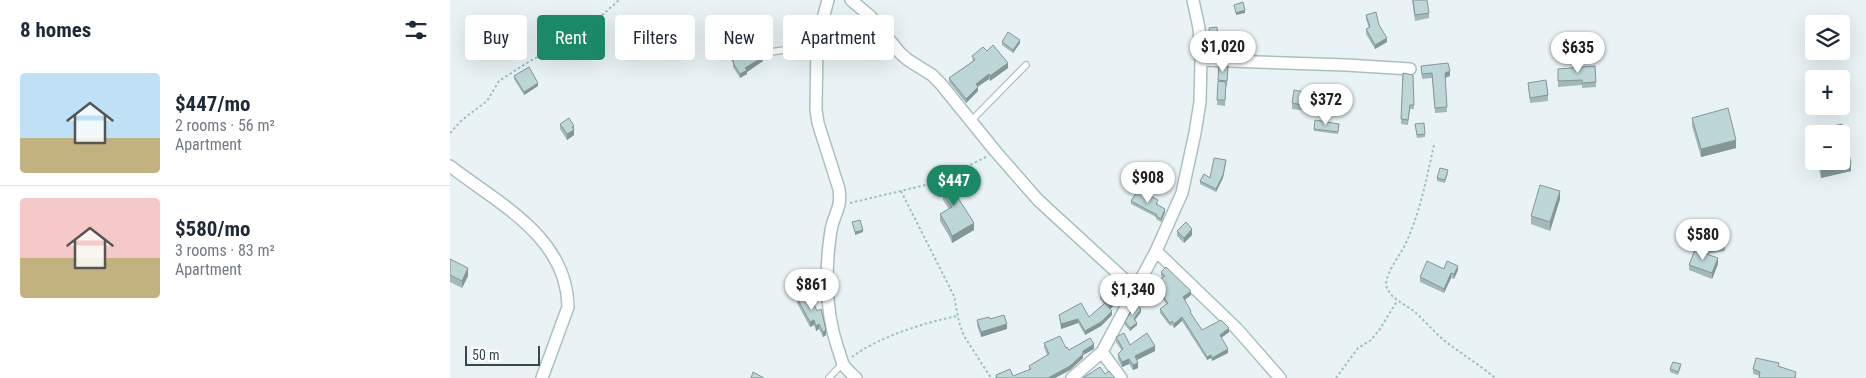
<!DOCTYPE html>
<html lang="en">
<head>
<meta charset="utf-8">
<style>
	:root { --surface:#fff; --page:#f2f2f3; --text:#1f2937; --muted:#747a83; --line:#e0e1e3; --accent:#1b8966 }
	body { margin:0; font-family:"Roboto Condensed",sans-serif; background:var(--page); color:var(--text); height:100vh; display:flex; flex-direction:column; font-size:19px; white-space:nowrap }
	* { box-sizing:border-box; margin:0 }
	p { font-size:16px; color:var(--muted) }
	.icon { flex:none; width:28px; height:28px; fill:none; stroke:currentColor; stroke-width:2; stroke-linecap:round; stroke-linejoin:round }
	.map { position:relative; flex:1; overflow:hidden }
	.side { display:flex; flex-direction:column; background:var(--surface); width:450px }
	.side>* { flex:none }
	.hud { position:absolute; left:15px; top:15px; width:475px; height:45px; display:flex; gap:10px }
	.buttons { position:absolute; left:1355px; top:15px; display:grid; gap:10px }
	.buttons a { display:grid; place-items:center; width:45px; height:45px; border-radius:5px; background:var(--surface); box-shadow:0 5px 20px #0002; font-size:25px }
	.scale { position:absolute; left:15px; bottom:12px; width:75px; box-sizing:border-box; padding-left:5px; border:2px solid #364849; border-top:0; font-size:14px; line-height:18px; white-space:nowrap; color:#364849; -webkit-text-stroke:4px #fff; paint-order:stroke }
	.price { position:absolute; translate:-50% -42px; padding:0 11px; border-radius:18px; background:#fff; color:#222; font-size:16px; line-height:32px; filter:drop-shadow(0 1px 2px #0008) }
	.price::after { content:''; position:absolute; left:50%; top:30px; width:15px; height:11px; margin-left:-8px; background:inherit; clip-path:polygon(0 0,100% 0,50% 100%) }
	.price.selected { background:var(--accent); color:#fff }
	ul { padding:0; list-style:none }
	li { display:flex; align-items:center; gap:15px; height:125px; padding:0 20px }
	li+li { border-top:1px solid var(--line) }
	li span { display:grid; place-items:center; flex:none; width:140px; height:100px; border-radius:5px; color:#555 }
	li>.icon { margin-inline-start:auto }
	span .icon { width:60px; height:60px; fill:#fffc; stroke-width:1 }
	li b { font-size:21px }
	h2 { display:flex; justify-content:space-between; align-items:center; height:60px; padding:0 20px; font-size:21px }
	.pill { padding:0 18px; border-radius:5px; background:var(--surface); box-shadow:0 5px 20px #0002; font-size:18px; line-height:45px }
	.pill.selected { background:var(--accent); color:#fff }
	main { display:flex; flex:1; min-height:0 }
	.map>svg:first-child { display:block }
	.lines { fill:none; stroke-linecap:round; stroke-linejoin:round }
	.service-casing { stroke:#aabfc1; stroke-width:8 }
	.minor-casing { stroke:#aabfc1; stroke-width:14 }
	.path { stroke:#9bc0c4; stroke-width:2; stroke-dasharray:2.5 2.5; stroke-linecap:butt }
	.service { stroke:#fff; stroke-width:5.5 }
	.minor { stroke:#fff; stroke-width:11 }
	.wall { fill:#a3b8b9 }
	.shaded-wall { fill:#849696 }
	.building { fill:#bdd6d7; stroke:#849696 }
</style>
</head>
<body>
<main>
<section class="side">
<h2>8 homes<svg class="icon" aria-label="filters" viewBox="0 0 24 24"><path d="M4 7h16M4 17h16"/><circle cx="9" cy="7" r="2"/><circle cx="15" cy="17" r="2"/></svg></h2>
<ul>
<li><span style="background:linear-gradient(#bfe0f5 65%,#c2b280 0)"><svg class="icon" aria-label="home" viewBox="0 0 24 24"><path d="M3 11l9-7 9 7M6 9v11h12V9"/></svg></span><div><b>$447/mo</b><p>2 rooms · 56 m²</p><p>Apartment</p></div></li>
<li><span style="background:linear-gradient(#f6c9c9 60%,#c2b280 0)"><svg class="icon" aria-label="home" viewBox="0 0 24 24"><path d="M3 11l9-7 9 7M6 9v11h12V9"/></svg></span><div><b>$580/mo</b><p>3 rooms · 83 m²</p><p>Apartment</p></div></li>
</ul>
</section>
<div class="map">
<svg width="1416" height="378" viewBox="0 0 1416 378">
	<rect width="100%" height="100%" fill="#e9f3f5"/>
	<g class="lines">
		<defs>
			<path id="service" d="M320,52l22,-3 25,-8
				M521,121l55,-56
				M379,378l14,-15"/>
			<path id="minor" d="M378,0l-11,41 -1,69 2,13 21,66c3,20 -5,24 -8,41 -6,39 -6,81 7,119 2,5 3,10 5,15 3,5 9,10 13,14
				M401,0l19,16 30,37 8,7 24,15 8,8 56,69 42,48 98,90
				M751,60l145,5 64,4
				M0,166c49,38 117,71 118,141l-26,71
				M706,251l81,78 43,49
				M652,352l19,26
				M622,378l30,-26 54,-101 26,-58 13,-60 5,-31 1,-42 -2,-32 -6,-28"/>
		</defs>
		<use href="#service" class="service-casing"/>
		<use href="#minor" class="minor-casing"/>
		<path class="path" d="M0,133l12,-13 25,-19 12,-20 31,-20 50,-26 39,-35
			M984,145c-8,35 -14,69 -30,102 -5,9 -22,32 -17,41 6,13 19,16 29,25 10,9 19,20 30,29 16,12 34,23 49,36
			M498,176l38,-19
			M451,191l53,105 5,26 5,14 27,42
			M400,203l80,-19 9,-4
			M402,357c26,-20 74,-35 106,-41
			M886,378l22,-30 13,-8 9,-11 17,-28"/>
		<use href="#service" class="service"/>
		<use href="#minor" class="minor"/>
	</g>
	<path class="wall" d="M962,0l17,13v5l-14,3z
		M916,15l21,27 -12,7 -9,-15v-5l3,-1 -3,-9z
		M767,27l2,26h-8l-2,-25z
		M272,40l14,7 14,1 13,13 -16,11v2l-7,4 -7,-11v-4l-5,-7v-3l-6,-9z
		M552,42l18,1 -7,10 -11,-8z
		M537,51l21,17 -18,13 -1,-2 -11,7v5l-12,12 -17,-21v-4l24,-17 -1,-5z
		M769,65l9,1 -1,20h-1l-1,20 -8,-1z
		M971,66l29,10 -5,1 2,35 -12,1 -3,-35 -10,1z
		M1108,69l38,13v5l-14,1v-3l-24,2z
		M953,73l10,2 1,34h-4l-2,16 -7,-1z
		M64,76l24,10 -14,9 -10,-16z
		M1078,83l20,12v6l-18,2z
		M860,98l-2,13 -16,-2v-6z
		M1242,118l44,30 -35,9 -9,-31z
		M110,124l14,11 -7,5 -7,-11z
		M965,124l10,10v3l-8,1z
		M889,126l-1,8 -24,-3v-2z
		M1362,131l39,40 -30,7 -4,-17h24l-27,-27v13l-2,-8z
		M776,163l-3,15 -7,14 -16,-8v-3l10,-3z
		M998,173l-3,10 -8,-2v-3z
		M487,176l22,21 -1,1 16,32 -22,13 -3,-7 -9,-15v-7l9,-5 -6,-9v-7l-6,-10z
		M1110,199l-10,32 -19,-7v-8z
		M681,201l27,2 -1,2 8,7 -4,10 -5,-3v-2l-25,-13z
		M727,231l15,4 -8,8 -7,-7z
		M1242,231l33,13v7l-19,3 12,10 -6,15 -23,-9v-5l5,-14 -2,-13z
		M0,259l18,17 -6,12 -12,-6z
		M994,269l14,1 -4,9 -3,-1 -7,15 -24,-11v-5z
		M711,272l30,23 -6,5 6,14 11,16 27,2 -8,6 7,15 -16,8 -1,-3 -4,2 -25,-39 -8,7 -2,-3 -2,1 -10,-13v-4l6,-5 -12,-18v-3l9,-6 -2,-1z
		M359,293l17,42 -3,2 -4,-8 -3,2 -2,-6 -4,2 -13,-24v-5z
		M650,293l21,6 -11,10 2,6 -11,11 -16,9 -7,-12 -17,6 -2,-14 30,2 15,-13 -4,-5z
		M691,312l-6,8 2,5 -7,6 -5,-6v-3z
		M527,320l30,9 -26,8 -4,-12z
		M666,337l14,8 25,6 -19,9 2,8 -5,2 -4,-6 -7,3 -4,-8v-5l4,-3 -6,-9z
		M594,343l22,5 3,2 25,-1 -11,6v3l-13,12 -15,8h-60h1v-3l17,1 16,-6v-4l18,-11 -3,-8z
		M1329,366l17,10v2h-37l1,-2 -7,-2v-5z
		M1231,367l-3,8 -8,-3v-3z"/>
	<path class="shaded-wall" d="M795,10v3l-9,2v-2z
		M937,38v4l-12,7v-4z
		M570,40v3l-7,10v-3z
		M313,57v4l-16,11v2l-7,4v-4l5,-6z
		M558,63v5l-18,13v-5z
		M1000,71v5l-5,2v-5z
		M539,74v5l-13,9v-4z
		M88,83v3l-14,9v-3z
		M528,87v4l-12,12v-4z
		M124,126v9l-7,5v-6z
		M1286,140v8l-35,9v-8z
		M776,160l-3,18 -7,14v-3z
		M1401,163v8l-30,7v-8z
		M509,190v7l-4,3v-7z
		M1110,191v8l-10,32v-9z
		M715,209v3l-4,10v-3z
		M524,223v7l-22,13v-7z
		M742,229v6l-8,8v-5z
		M413,230v2l-8,3v-3z
		M1268,258v6l-6,15v-6z
		M1008,266v4l-4,9v-5z
		M18,268v8l-6,12v-7z
		M1001,273v5l-7,15v-4z
		M741,291v4l-8,6v-4z
		M671,293v6l-12,11v-6z
		M691,309v3l-7,9v-2z
		M662,311v4l-11,11 -16,9v-4z
		M732,317v4l-8,7v-4z
		M628,319v4l-17,6v-5z
		M364,320v5l-4,2v-5z
		M687,323v2l-7,6v-3z
		M369,324v5l-3,2v-5z
		M557,324v5l-26,8v-5z
		M779,328v4l-9,7v-4z
		M376,330v5l-3,2v-5z
		M644,344v5l-11,6v3l-13,12 -15,8h-7l35,-27z
		M705,346v5l-20,10v-5z
		M778,349v4l-16,8v-3z
		M761,355v3l-4,2v-3z
		M679,359v5l-7,3v-5z
		M688,363v5l-5,2v-5z"/>
	<path class="building" d="M963,0h14l2,13 -14,2z
		M793,2l2,8 -9,3 -2,-8z
		M926,12l3,13 8,13 -12,7 -9,-16 4,-2 -4,-12z
		M767,27l2,23h-8l-2,-22z
		M558,32l12,8 -7,10 -11,-8z
		M279,35l7,12 9,-6 5,7 5,-3 8,12 -18,11 2,2 -7,4 -7,-11 1,-1 -6,-10h2l-8,-12z
		M543,45l15,18 -18,13 -1,-2 -13,10 2,3 -12,12 -17,-21 26,-18 -3,-4 11,-9 4,4z
		M998,63l2,8 -5,2 2,34 -12,1 -3,-35 -10,1 -1,-8z
		M769,65l9,1 -1,15 -9,-1z
		M1145,66l1,16 -14,1v-3l-24,1v-12z
		M79,67l9,16 -14,9 -10,-16z
		M953,73l10,2 1,30h-4l-2,15 -7,-1z
		M1096,80l2,15 -18,3 -2,-15z
		M768,81l8,1 -1,18h-8z
		M844,90l16,3 -2,13 -16,-3z
		M1278,108l8,32 -35,9 -9,-31z
		M119,118l5,8 -2,1 2,3 -7,4 -7,-10z
		M865,120l24,4 -1,8 -24,-3z
		M974,123l1,11 -8,1 -2,-11z
		M1392,124l9,39 -30,7 -2,-9h22v-27h-27v5l-2,-8z
		M764,158l12,2 -3,15 -7,14 -16,-8 4,-7 6,4z
		M990,168l8,2 -3,10 -8,-2z
		M495,171l14,19 -4,3 19,30 -22,13 -3,-7 -9,-15 12,-7 -9,-14 3,-3 -9,-14z
		M1090,185l20,6 -10,31 -19,-6z
		M688,190l20,10 -2,4 9,5 -4,10 -5,-3 1,-1 -26,-14z
		M410,220l3,10 -8,2 -3,-10z
		M736,222l6,7 -8,9 -7,-7z
		M1273,227l2,17 -30,4 -3,-17z
		M1245,250l23,8 -6,15 -23,-8z
		M0,259l18,9 -6,13 -12,-6z
		M977,261l17,8 3,-8 11,5 -4,8 -3,-1 -7,16 -24,-12z
		M716,267l25,24 -8,6 8,14 -1,1 12,18 19,-10 8,8 -9,7 8,14 -16,9 -1,-3 -4,2 -25,-40 -8,7 -2,-3 -2,2 -10,-14 8,-6 -14,-20 11,-7 -4,-4z
		M663,283l8,10 -12,11 -9,-11z
		M359,293l8,18 4,-2 5,21 -3,2 -4,-8 -3,2 -2,-6 -4,2 -13,-24z
		M631,303l8,14 16,-14 7,8 -11,11 -16,9 -7,-12 -17,5 -2,-9z
		M685,304l6,5 -7,10 3,4 -7,5 -5,-6z
		M554,315l3,9 -26,8 -4,-12 12,-3 1,2z
		M674,333l6,12 17,-12 8,13 -20,10 3,7 -5,2 -4,-6 -7,3 -4,-8 5,-5 -7,-12z
		M610,336l6,12 1,-1 2,3 21,-12 4,6 -11,7v3l-13,12 -22,12h-53l2,-1 -1,-2 14,-6 3,7 18,-7 -2,-3 20,-12 -5,-11z
		M1306,358l23,5 -1,3 18,6 -1,6h-36l1,-6 -7,-3z
		M1223,362l8,2 -3,8 -8,-3z
		M650,367l5,7 4,-3 6,7h-32z
		M303,372l11,6h-13z"/>
</svg>
<div class="buttons">
<a><svg class="icon" aria-label="layers" viewBox="0 0 24 24"><path d="M12 4l9 5-9 5-9-5zM3 14l9 5 9-5"/></svg></a>
<a>+</a>
<a>−</a>
</div>
<div class="scale">50 m</div>
<b class="price" style="left:773px;top:73px">$1,020</b>
<b class="price" style="left:1128px;top:74px">$635</b>
<b class="price" style="left:876px;top:126px">$372</b>
<b class="price" style="left:698px;top:204px">$908</b>
<b class="price selected" style="left:504px;top:207px">$447</b>
<b class="price" style="left:1253px;top:261px">$580</b>
<b class="price" style="left:362px;top:311px">$861</b>
<b class="price" style="left:683px;top:316px">$1,340</b>
<div class="hud">
<a class="pill">Buy</a>
<a class="pill selected">Rent</a>
<a class="pill">Filters</a>
<a class="pill">New</a>
<a class="pill">Apartment</a>
</div>
</div>
</main>
</body>
</html>
